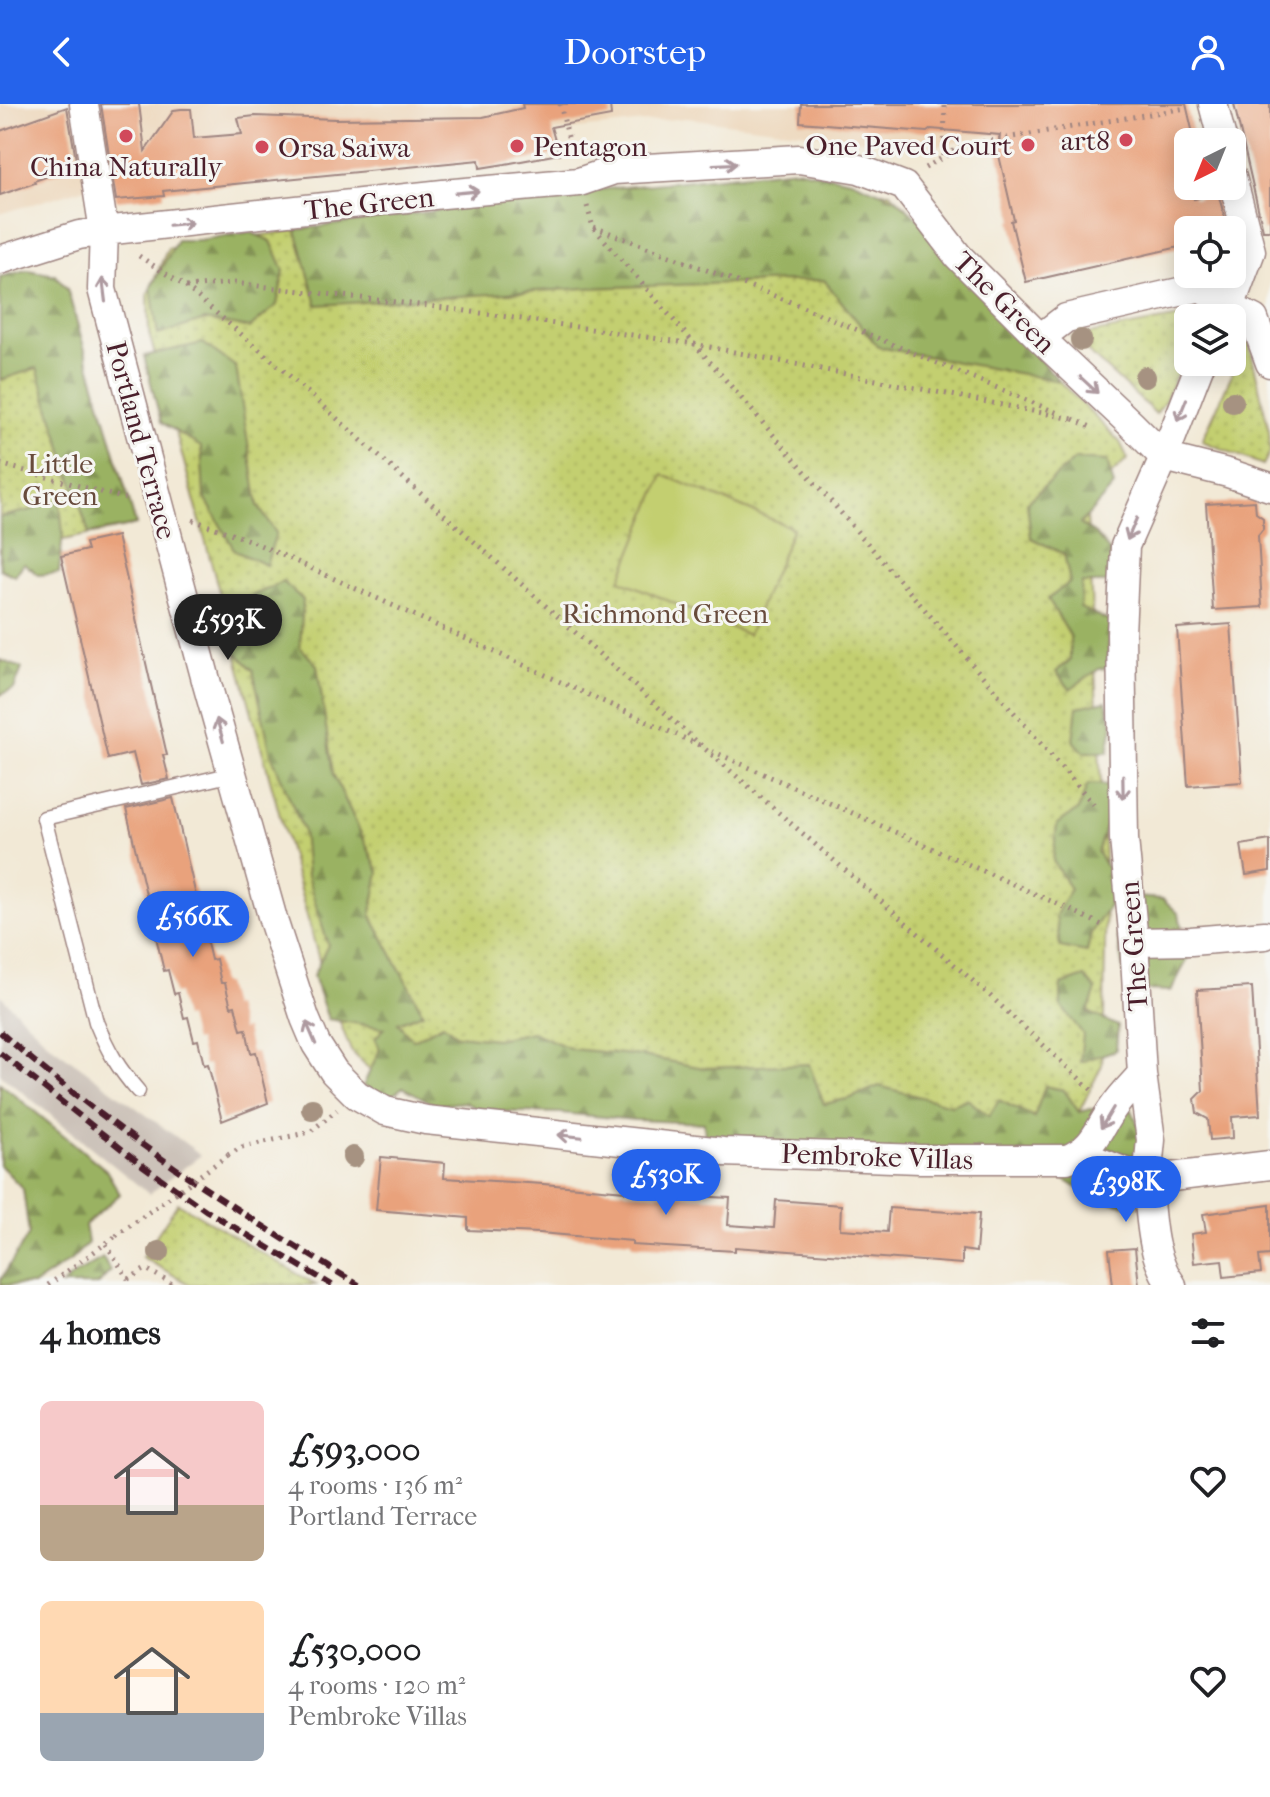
<!DOCTYPE html>
<html lang="en">
<head>
<meta charset="utf-8">
<style>
	:root { --surface:#fff; --page:#f6f6f6; --text:#202124; --muted:#757577; --accent:#2563eb }
	body { margin:0; font-family:"IM FELL French Canon",serif; background:var(--page); color:var(--text); height:100vh; display:flex; flex-direction:column; font-size:30px; white-space:nowrap }
	* { box-sizing:border-box; margin:0 }
	p { font-size:26px; color:var(--muted) }
	.icon { flex:none; width:44px; height:44px; fill:none; stroke:currentColor; stroke-width:2; stroke-linecap:round; stroke-linejoin:round }
	.map { position:relative; height:1181px; overflow:hidden }
	.sheet { display:flex; flex-direction:column; background:var(--surface); flex:1 }
	.sheet>* { flex:none }
	.needle { width:52px; rotate:223deg }
	.controls { position:absolute; left:1174px; top:24px; display:grid; gap:16px }
	.controls a { display:grid; place-items:center; width:72px; height:72px; border-radius:12px; background:var(--surface); box-shadow:0 4px 20px #0003; font-size:40px }
	.price { position:absolute; translate:-50% -68px; padding:0 18px; border-radius:28px; background:var(--accent); color:#fff; font-size:26px; line-height:52px; filter:drop-shadow(0 2px 4px #0008) }
	.price::after { content:''; position:absolute; left:50%; top:48px; width:24px; height:18px; margin-left:-12px; background:inherit; clip-path:polygon(0 0,100% 0,50% 100%) }
	.price.active { background:#222; color:#fff }
	ul { padding:0; list-style:none }
	li { display:flex; align-items:center; gap:24px; height:200px; padding:0 40px }
	li span { display:grid; place-items:center; flex:none; width:224px; height:160px; border-radius:12px; color:#555 }
	li>.icon { margin-inline-start:auto }
	span .icon { width:96px; height:96px; fill:#fffc; stroke-width:1 }
	li b { font-size:34px }
	h2 { display:flex; justify-content:space-between; align-items:center; height:96px; padding:0 40px; font-size:34px }
	header { display:flex; justify-content:space-between; align-items:center; height:104px; padding:0 40px; background:var(--accent); color:#fff; font-size:36px; font-weight:600 }
	.map>svg:first-child { display:block }
	.built { fill:#edd7bb }
	.industrial { fill:#ccc2b9 }
	.green { fill:url(#green-dots); stroke:#86774e; stroke-width:2 }
	.forest { fill:url(#forest-firs); stroke:#726846; stroke-width:2 }
	.pitch { fill:#c3cf70; stroke:#86774e; stroke-width:2 }
	.building { fill:#e9a27b }
	.lines { fill:none; stroke-linecap:round; stroke-linejoin:round }
	.service-casing { stroke:#9e8480; stroke-width:17 }
	.minor-casing { stroke:#9e8480; stroke-width:31 }
	.path { stroke:#9e8480; stroke-width:5; stroke-dasharray:2 6; stroke-linecap:butt }
	.service { stroke:#fff; stroke-width:14 }
	.minor { stroke:#fff; stroke-width:28 }
	.rail { stroke:#4a1f2b; stroke-width:6; stroke-dasharray:12 6; stroke-linecap:butt }
	.path-bridge { stroke:#9e8480; stroke-width:5; stroke-dasharray:2 6; stroke-linecap:butt }
	.tree { fill:#a69281 }
	.oneway { stroke:#ae9aa0 }
	.poi-dot { fill:#d1495b; stroke:#f6f6f2; stroke-width:3 }
	.labels { text-anchor:middle; stroke-width:6; stroke-linejoin:round; paint-order:stroke }
	.poi-label { font-size:28px; fill:#4a1f2b; stroke:#f6f6f2; text-anchor:end }
	.street-label { font-size:28px; fill:#4a1f2b; stroke:#f6f6f2 }
	.park-label { font-size:28px; fill:#684b3c; stroke:#f6f6f2 }
</style>
</head>
<body>
<header><svg class="icon" aria-label="back" viewBox="0 0 24 24"><path d="M15 5l-7 7 7 7"/></svg>Doorstep<svg class="icon" aria-label="person" viewBox="0 0 24 24"><circle cx="12" cy="8" r="4"/><path d="M4 21q1-7 8-7t8 7"/></svg></header>
<div class="map">
<svg width="1270" height="1181" viewBox="0 0 1270 1181">
	<defs>
		<pattern id="green-dots" width="8" height="8" patternUnits="userSpaceOnUse" patternTransform="scale(2)"><rect width="8" height="8" fill="#c3cf70"/><path d="M2 2h.1M6 6h.1" fill="none" stroke="#a9b161" stroke-width="1.8" stroke-linecap="round"/></pattern>
		<pattern id="forest-firs" width="22" height="20" patternUnits="userSpaceOnUse" patternTransform="scale(2)"><rect width="22" height="20" fill="#9ab262"/><path d="M5 1l3.5 6h-7zM16 11l3.5 6h-7z" fill="#809051"/></pattern>
	</defs>
	<rect width="100%" height="100%" fill="#f6f6f2"/>
	<filter id="ink" filterUnits="userSpaceOnUse"><feTurbulence type="fractalNoise" baseFrequency=".0125" numOctaves="2"/><feDisplacementMap in="SourceGraphic" scale="16" xChannelSelector="R" yChannelSelector="G"/><feConvolveMatrix kernelMatrix="1 2 1 2 8 2 1 2 1" color-interpolation-filters="sRGB"/></filter>
	<filter id="wash" filterUnits="userSpaceOnUse"><feTurbulence type="fractalNoise" baseFrequency=".006" numOctaves="4" result="noise"/><feDisplacementMap in="SourceGraphic" scale="32" xChannelSelector="R" yChannelSelector="G"/><feGaussianBlur stdDeviation="1.8" result="paint"/><feColorMatrix in="noise" values="0 0 0 0 0 0 0 0 0 0 0 0 0 0 0 0 0 1.4 0 .05"/><feComposite in="paint" operator="in"/></filter>
	<g filter="url(#wash)">
		<rect width="100%" height="100%" fill="#f2e9d6"/>
		<path class="built" d="M0,0h991l-2,32 -62,12 -241,-30 -551,55 -135,41z"/>
		<path class="industrial" d="M0,891l49,49 152,111 -52,39 -149,-120z"/>
		<path class="green" d="M890,88l50,47 87,107 32,35 61,61 8,17 -29,27 -12,31 19,362 -2,138 -2,48 -23,47 -30,24 -674,-61 -24,-24 -25,-65 -177,-653 -1,-39 20,-46 390,-54z
			M27,166l28,5 12,14 69,236 -136,28v-276z
			M1190,211l7,3h-9v31l-23,52 -9,13 -84,-77z
			M1248,234l21,93 1,21 -7,13 -61,-24z
			M178,1099l138,82h-125l-49,-28z"/>
		<path class="forest" d="M796,65l55,11 46,19 43,40 87,107 32,35 -181,-34 -54,-67 -238,8 -269,17 -21,-75 262,-36z
			M250,128l21,9 13,29 -7,35 -27,23 -45,-8 -47,15 -7,-48 26,-47h22z
			M27,166l28,5 12,14 69,236 -47,9 -52,-166 -37,12v-103z
			M203,239l33,24 22,139 18,27 -10,32 -31,-14 -31,-55 -3,-49 -40,-25 -17,-66z
			M1075,355l32,2 7,25 -34,38 15,10 19,22 -4,27h-28l-2,25 29,13 -1,47 -9,1 -29,20 -14,-17 14,-12v-24l-22,-37 22,-17 -6,-28 -33,-16 -4,-36z
			M50,393l10,7 3,29 -4,40 -21,2 -14,-12 -9,13 -15,-7v-52l35,-8z
			M283,478l20,18 -3,47 17,18 16,109 46,98 -8,43 52,98 -25,10 15,17 30,-16 14,11 39,4 36,-7 40,17 70,7 62,12 105,-4 15,40 27,-6 28,-12 72,19 16,-6 22,17 10,-16 35,17 11,-31 19,4 15,22 11,-3 42,1 13,33 -9,63 -37,-5 -49,-30 -345,-33 -1,-15 -69,-3 -74,-7 -79,-2 -17,-9 -30,3 -32,-18 -14,11 -26,-12 17,-37 -5,-11 10,-10 -57,-9 -15,-43 15,-31 -21,-69 -4,-46 -32,-76 -18,-84 -40,-42 25,-26z
			M0,556l22,8 -8,21 -14,6z
			M1106,597l7,24 -5,27h-24l-11,-12 4,-33z
			M1088,680l23,1 2,20 -16,47 21,32 -3,13 -24,36 -4,19 -27,-5 -4,-32 14,-26 -17,-28 4,-37 21,-14z
			M1134,793l29,2 16,15 9,44 -17,33 -26,-1 -21,-15 -7,-39z
			M1085,873l11,13 -8,22 30,14 -2,24 -36,12 3,-28 -22,-28v-21z
			M0,979l106,87 14,24 -35,31 3,18 -17,17 -38,25h-32v-6l28,-45 -6,-45 -23,-24z
			M103,1154l7,13 -12,14h-36l13,-11z"/>
		<path class="pitch" d="M663,371l130,53 -45,107 -128,-55z"/>
		<g id="blocks">
			<path class="building" d="M101,0h38l6,47 29,-41 7,-1h10l3,29 48,-4 -4,-16 17,-2 81,3 147,-2 40,-9 -1,-4h88l1,12 -60,11 8,27 -54,10 -25,4 -1,-8 -316,31 1,5 -48,4z
				M801,0h385l9,38h-7v44h3l3,13 24,-6 10,37h-40v15l-162,37 -15,-61 3,-1 -16,-69 2,-16 -69,-6 -4,3 -127,-10z
				M1234,0h36v126h-7z
				M67,3l10,59 -43,15 1,2 -35,12v-64z
				M1255,397l1,12 7,5v11l-5,6 4,72 -49,3 -7,-106z
				M117,432l50,219h-4l6,24 -28,6 -8,-32 -25,6 -47,-203 26,-6 -2,-7z
				M1231,520l11,158 -54,4 -11,-158z
				M173,694l38,162 5,-1 5,24h4l6,24 4,-1 6,24 5,-1 5,24 5,-1 12,51 -46,18 -14,-57 -4,1 -6,-25 -4,1 -6,-24 -4,1 -6,-25 -4,1 -6,-24 -4,1 -38,-162z
				M1270,736v31l-24,4 -5,-30z
				M1252,883l8,128 -28,2 1,21 -23,2 -2,-21 -11,-6 -2,-14 8,-8 -6,-101z
				M381,1053l64,6 -1,15 99,6 82,7v1l105,6 -2,27 46,3 2,-28 65,5 -1,24 47,3 2,-24 90,6 -3,38 -14,-2v14l-227,-17v4l-103,-6v-4l-92,-8 -72,-3v-12l-92,-8z
				M1270,1101v50l-11,1 2,17 -37,4 -2,-17 -28,3 -3,-29 15,-2 -3,-18z
				M1135,1144l4,37h-26l-4,-35z"/>
		</g>
	</g>
	<g filter="url(#ink)">
		<use href="#blocks" fill-opacity="0" stroke="#9e8480" stroke-width="2"/>
		<g class="lines">
			<defs>
				<path id="service" d="M138,987c-20,-23 -30,-40 -42,-69l-52,-204 189,-44"/>
				<path id="minor" d="M84,0l20,127 -2,58 105,395 67,239 31,95 11,26 18,28 23,23 28,16 41,9 297,32 197,7h147c28,-11 30,-29 46,-51 8,-12 19,-23 29,-34l-8,-132 -10,-103 -3,-205 4,-88 39,-89 37,-95
					M1213,0l10,38
					M0,156l79,-25 25,-4 339,-37 136,-12 35,-12 185,-11 60,10 45,17 54,70 82,82 91,86 33,33
					M1224,214l6,-11 21,-56 -19,-74
					M1040,234l26,-20 135,-31 29,20 24,12 16,44
					M1164,353l64,16 42,14
					M1134,838l57,-1 74,-6
					M1142,970l9,66 -4,40 123,-15
					M1079,1050l68,26c4,35 3,76 25,105"/>
			</defs>
			<use href="#service" class="service-casing"/>
			<use href="#minor" class="minor-casing"/>
			<path class="path" d="M560,0l13,53
				M944,52l1,-52
				M925,64l39,-23 222,-37
				M587,102l6,21 503,580
				M594,123l199,76 267,111
				M139,152l47,31 97,83 421,378 283,245 107,99
				M186,183l47,-4 212,25 249,36 379,75
				M1073,315l20,9
				M0,360l130,36
				M193,416l56,20 450,205
				M712,647l357,158 35,17
				M228,1051l14,-8 68,-15 27,-22
				M106,1140l22,35v6
				M128,1175l18,-10 28,16
				M48,1181l68,-49"/>
			<use href="#service" class="service"/>
			<use href="#minor" class="minor"/>
			<path class="rail" d="M0,928c110,97 233,178 359,253
				M0,949l142,112 65,46 125,74"/>
			<path class="path-bridge" d="M116,1132l112,-81"/>
		</g>
		<g class="tree">
			<circle cx="1081" cy="236" r="11"/>
			<circle cx="1145" cy="273" r="11"/>
			<circle cx="1233" cy="298" r="11"/>
			<circle cx="312" cy="1005" r="11"/>
			<circle cx="353" cy="1053" r="11"/>
			<circle cx="159" cy="1148" r="11"/>
		</g>
		<defs><path id="oneway-shaft" d="M-6 0H5M1.5-3L5.5 0L1.5 3" fill="none" stroke-width="1.6" stroke-linecap="round" stroke-linejoin="round" transform="scale(2)"/></defs>
		<g class="oneway">
			<use href="#oneway-shaft" transform="translate(725 60) rotate(-3)"/>
			<use href="#oneway-shaft" transform="translate(467 88) rotate(-5)"/>
			<use href="#oneway-shaft" transform="translate(181 120) rotate(-6)"/>
			<use href="#oneway-shaft" transform="translate(104 186) rotate(-97)"/>
			<use href="#oneway-shaft" transform="translate(1089 281) rotate(43)"/>
			<use href="#oneway-shaft" transform="translate(1182 306) rotate(112)"/>
			<use href="#oneway-shaft" transform="translate(1132 425) rotate(113)"/>
			<use href="#oneway-shaft" transform="translate(220 626) rotate(-106)"/>
			<use href="#oneway-shaft" transform="translate(1123 683) rotate(89)"/>
			<use href="#oneway-shaft" transform="translate(311 929) rotate(-113)"/>
			<use href="#oneway-shaft" transform="translate(1107 1014) rotate(121)"/>
			<use href="#oneway-shaft" transform="translate(570 1032) rotate(-174)"/>
		</g>
	</g>
	<g class="poi-dot">
		<circle cx="126" cy="32" r="8"/>
		<circle cx="1126" cy="36" r="8"/>
		<circle cx="1028" cy="41" r="8"/>
		<circle cx="517" cy="42" r="8"/>
		<circle cx="262" cy="43" r="8"/>
	</g>
	<g class="labels">
		<g class="poi-label">
			<text x="1110" y="46">art8</text>
			<text x="1012" y="51">One Paved Court</text>
			<text x="533" y="52" text-anchor="start">Pentagon</text>
			<text x="278" y="53" text-anchor="start">Orsa Saiwa</text>
			<text x="126" y="72" text-anchor="middle">China Naturally</text>
		</g>
		<g class="street-label">
			<text transform="translate(369 99) rotate(-6)" y="10">The Green</text>
			<text transform="translate(1005 198) rotate(45)" y="10">The Green</text>
			<text transform="translate(142 336) rotate(75)" y="10">Portland Terrace</text>
			<text transform="translate(1133 842) rotate(-94)" y="10">The Green</text>
			<text transform="translate(877 1052) rotate(2)" y="10">Pembroke Villas</text>
		</g>
		<g class="park-label">
			<text x="60" y="369">Little<tspan x="60" dy="32">Green</tspan></text>
			<text x="665" y="519">Richmond Green</text>
		</g>
	</g>
</svg>
<div class="controls">
<a><svg class="needle" viewBox="-14 -14 28 28"><path d="M0-13l5 13h-10z" fill="#e53935"/><path d="M0 13l5-13h-10z" fill="#757577"/></svg></a>
<a><svg class="icon" aria-label="locate" viewBox="0 0 24 24"><circle cx="12" cy="12" r="6"/><path d="M12 2v4M12 18v4M2 12h4M18 12h4"/></svg></a>
<a><svg class="icon" aria-label="layers" viewBox="0 0 24 24"><path d="M12 4l9 5-9 5-9-5zM3 14l9 5 9-5"/></svg></a>
</div>
<b class="price active" style="left:228px;top:558px">£593K</b>
<b class="price" style="left:193px;top:855px">£566K</b>
<b class="price" style="left:666px;top:1113px">£530K</b>
<b class="price" style="left:1126px;top:1120px">£398K</b>
</div>
<section class="sheet">
<h2>4 homes<svg class="icon" aria-label="filters" viewBox="0 0 24 24"><path d="M4 7h16M4 17h16"/><circle cx="9" cy="7" r="2"/><circle cx="15" cy="17" r="2"/></svg></h2>
<ul>
<li><span style="background:linear-gradient(#f6c9c9 65%,#b9a48a 0)"><svg class="icon" aria-label="home" viewBox="0 0 24 24"><path d="M3 11l9-7 9 7M6 9v11h12V9"/></svg></span><div><b>£593,000</b><p>4 rooms · 136 m²</p><p>Portland Terrace</p></div><svg class="icon" aria-label="heart" viewBox="0 0 24 24"><path d="M12 20l-8-8c-3-5 5-10 8-4 3-6 11-1 8 4z"/></svg></li>
<li><span style="background:linear-gradient(#ffd9b3 70%,#9aa5b1 0)"><svg class="icon" aria-label="home" viewBox="0 0 24 24"><path d="M3 11l9-7 9 7M6 9v11h12V9"/></svg></span><div><b>£530,000</b><p>4 rooms · 120 m²</p><p>Pembroke Villas</p></div><svg class="icon" aria-label="heart" viewBox="0 0 24 24"><path d="M12 20l-8-8c-3-5 5-10 8-4 3-6 11-1 8 4z"/></svg></li>
</ul>
</section>
</body>
</html>
